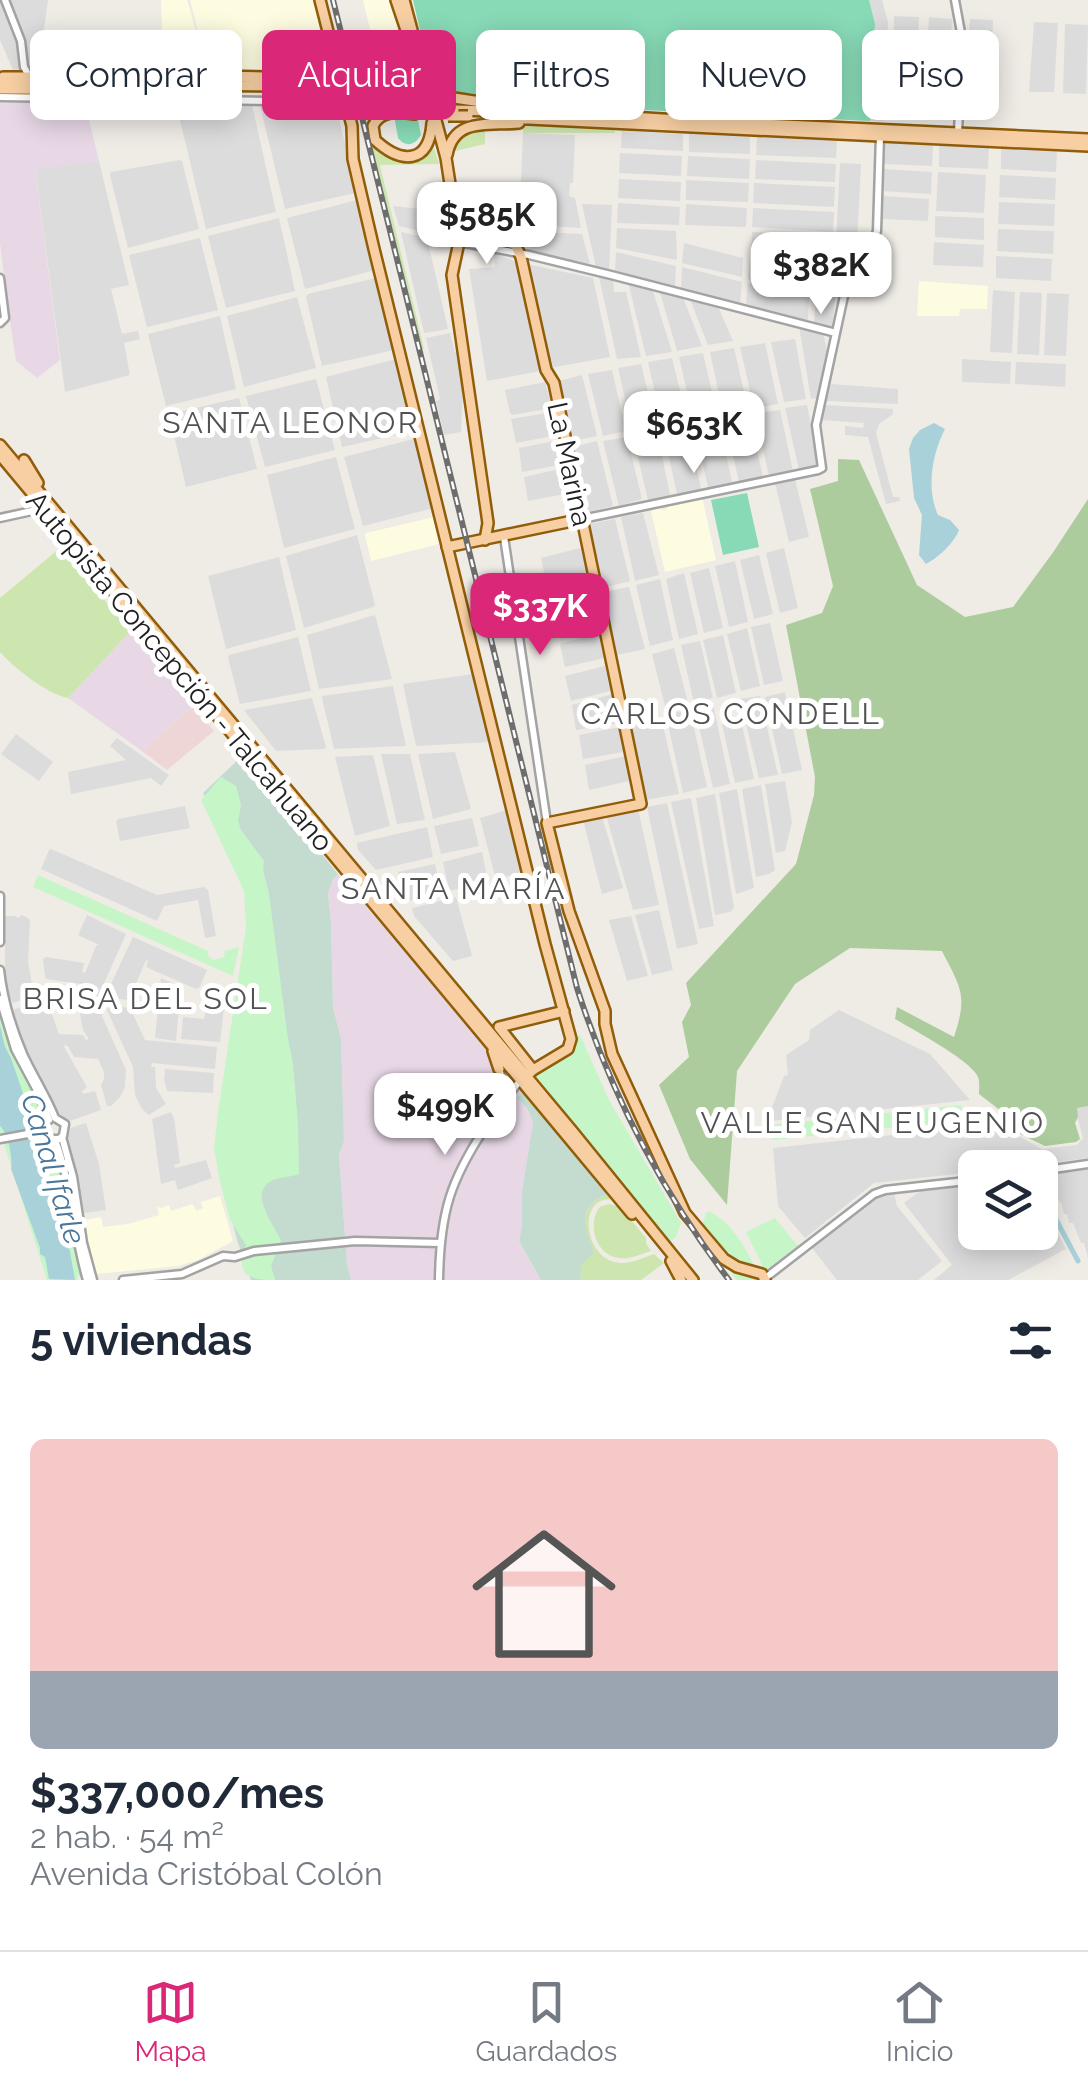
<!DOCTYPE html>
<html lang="es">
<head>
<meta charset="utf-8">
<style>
	:root { --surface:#fff; --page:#f2f2f3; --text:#1f2937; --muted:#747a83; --line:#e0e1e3; --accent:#db2777 }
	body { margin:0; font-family:Raleway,sans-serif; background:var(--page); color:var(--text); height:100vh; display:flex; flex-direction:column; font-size:38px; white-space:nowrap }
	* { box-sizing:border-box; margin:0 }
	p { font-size:32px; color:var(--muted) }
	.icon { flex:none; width:55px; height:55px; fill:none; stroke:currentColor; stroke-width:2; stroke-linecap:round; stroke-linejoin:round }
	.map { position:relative; height:1280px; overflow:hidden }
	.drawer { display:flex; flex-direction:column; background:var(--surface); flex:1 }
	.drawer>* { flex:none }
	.banner { position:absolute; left:30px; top:30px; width:1030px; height:90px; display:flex; gap:20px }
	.buttons { position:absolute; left:958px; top:1150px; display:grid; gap:20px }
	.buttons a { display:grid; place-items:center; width:100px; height:100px; border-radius:15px; background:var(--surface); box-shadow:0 5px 25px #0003; font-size:50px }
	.price { position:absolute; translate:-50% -85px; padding:0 22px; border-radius:20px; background:#fff; color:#222; font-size:32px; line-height:65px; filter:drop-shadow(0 2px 5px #0008) }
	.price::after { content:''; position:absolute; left:50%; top:60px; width:30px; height:22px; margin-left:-15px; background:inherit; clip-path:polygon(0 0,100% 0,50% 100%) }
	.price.active { background:var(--accent); color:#fff }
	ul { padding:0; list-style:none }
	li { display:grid; align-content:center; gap:20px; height:530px; padding:0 30px }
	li+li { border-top:2px solid var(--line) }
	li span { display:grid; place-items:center; height:310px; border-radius:15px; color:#555 }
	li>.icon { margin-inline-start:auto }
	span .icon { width:180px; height:180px; fill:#fffc; stroke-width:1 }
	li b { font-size:42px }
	h2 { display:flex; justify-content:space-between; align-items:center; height:120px; padding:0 30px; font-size:42px }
	.chip { padding:0 35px; border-radius:15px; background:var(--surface); box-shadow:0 5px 25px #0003; font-size:35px; line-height:90px }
	.chip.active { background:var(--accent); color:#fff }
	.tabs { display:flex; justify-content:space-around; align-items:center; height:140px; border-top:2px solid var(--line); background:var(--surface); font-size:28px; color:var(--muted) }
	.tabs a { display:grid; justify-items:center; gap:5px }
	.tabs .active { color:var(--accent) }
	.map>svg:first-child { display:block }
	.residential { fill:#dddcdc }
	.commercial { fill:#efd6d6 }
	.industrial { fill:#e8d8e6 }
	.education { fill:#fdfce1 }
	.grass { fill:#cde6af }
	.forest { fill:#adcc9d }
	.wetland { fill:#c4dcd0 }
	.park { fill:#c6f6c7 }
	.pitch { fill:#88dab6 }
	.water { fill:#a9d1da }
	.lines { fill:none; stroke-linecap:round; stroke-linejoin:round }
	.canal { stroke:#a9d1da; stroke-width:5 }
	.minor-casing { stroke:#a3a3a3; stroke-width:11 }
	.major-casing { stroke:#915d09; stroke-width:14 }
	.minor { stroke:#fff; stroke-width:6 }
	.major { stroke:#f7cfa3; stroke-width:9 }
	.rail-casing { stroke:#6d6d6d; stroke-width:6 }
	.rail { stroke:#fff; stroke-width:2.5; stroke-dasharray:8; stroke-linecap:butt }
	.major-bridge-casing { stroke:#915d09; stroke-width:14; stroke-linecap:butt }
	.major-bridge { stroke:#f7cfa3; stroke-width:9 }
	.labels { text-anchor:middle; stroke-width:10; stroke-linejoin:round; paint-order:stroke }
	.street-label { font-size:28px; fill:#1f1f1f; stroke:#fff }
	.neighbourhood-label { font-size:30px; letter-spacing:2.5px; fill:#525252; stroke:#fff }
	.water-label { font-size:30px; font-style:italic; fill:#4a769b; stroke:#fff }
</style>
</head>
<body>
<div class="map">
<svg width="1088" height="1280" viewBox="0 0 1088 1280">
	<rect width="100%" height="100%" fill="#efece6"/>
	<path class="residential" d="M0,0h48l-9,67 -26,3 -13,-30z
		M869,0h13l6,22 -4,99h-14l5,-97z
		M894,16l25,1 -3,69 -23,-2z
		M929,17l23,2 -4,69 -24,-1z
		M970,19l23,1 -3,69 -25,-1z
		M1034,22l24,1 -4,69h-25z
		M1065,24l23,1 -2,69 -23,-1z
		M176,103l76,2 24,107 -70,17z
		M260,105l76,1 20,84 -1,3 -70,16z
		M622,131l61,3v17l-62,-3z
		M523,133l52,2 -2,48h-3l-1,13 6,2 6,30 -62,-4 3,-18 -2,-3z
		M689,134l61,3v17l-61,-2z
		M757,137l80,4 -1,17 -80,-3z
		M884,142l49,3 -1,21 -49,-2z
		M939,145l50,2 -1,22 -49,-2z
		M1001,148l56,3 -1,21 -55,-3z
		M620,153l62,3 -1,20 -62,-3z
		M688,156l62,3 -1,20 -62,-3z
		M180,160l2,1 17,68 -71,19 -18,-73 1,-3z
		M756,160l80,4 -1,18 -80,-3z
		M99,161l30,124 -18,4 11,45 16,-3 2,8 -16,4 6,32 -65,17 -30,-223z
		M840,163l21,1 -4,79 -21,-1z
		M883,169l49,3 -1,22 -49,-3z
		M938,172l48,3 -2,38 -48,-2z
		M1000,175l56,3 -1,22 -56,-3z
		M619,179l62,3 -1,19 -62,-3z
		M686,180l63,3 -1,19 -62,-2z
		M754,183l81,4 -1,20 -81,-4z
		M882,196l47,3 -1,22 -47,-2z
		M357,200l18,70 -70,19 -18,-71z
		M999,202l56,2 -1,22 -56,-2z
		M618,203l62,4 -1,18 -62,-2z
		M582,204l30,1 -3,65 -13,-3z
		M686,204l61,4 -1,19 -61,-2z
		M393,206l55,6 4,24 -3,2 -50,-12z
		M753,208l81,4 -1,20 -81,-5z
		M935,216l49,2v22l-49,-3z
		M279,218l16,73 -69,17 -18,-72z
		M617,228l59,3 1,29 -61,-12z
		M998,229l56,2 -1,23 -56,-3z
		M519,231l63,3 8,30 -60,-12 1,-11 -13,-2z
		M401,232l26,6 21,91 -24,4z
		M752,232l39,2 -1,30 -39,-9z
		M200,238l18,72 -71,17 -18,-72z
		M934,242l50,3 -1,22 -50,-2z
		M684,243l59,15 -1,19 -60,-14z
		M821,246l20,1 -9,81 -18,-5z
		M616,252l60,14 -1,21 -60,-16z
		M494,253l23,9 24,109 -54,10 -18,-112 26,-2z
		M996,256l56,3 -1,22 -55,-3z
		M750,259l62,15 -2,19 -62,-14z
		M527,264l66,14 17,79 -60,11z
		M682,267l60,15 -2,21 -59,-15z
		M602,275l11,3 1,14h12l15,65 -24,2 -18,-82z
		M376,278l18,72 -72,16 -16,-69 2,-3z
		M628,282l24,6 20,64 -26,4z
		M748,283l61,15 -1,23 -62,-17z
		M659,289l23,6 20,51 -25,5z
		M993,290l22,2 -3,61 -22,-1z
		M1020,292l22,1 -3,62 -22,-1z
		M1047,293l22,1 -3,62 -22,-1z
		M297,297l19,71 -72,19 -17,-71z
		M689,297l28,7 16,37 -25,4z
		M220,316l16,73 -70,17 -18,-72z
		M799,326l24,6 5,25 -10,41 -7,1z
		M450,333l5,19h4l4,35 -2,45 -17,3 -8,-34 4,-2 -14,-61z
		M795,339l11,60 -22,3 -13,-60z
		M765,343l13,61 -24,4 -14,-61z
		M734,348l14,61 -25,4 -13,-61z
		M703,353l14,61 -24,4 -14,-61z
		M672,358l15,60 -25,6 -14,-62z
		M396,359l18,72 -72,16 -16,-70z
		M962,359l49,3 -1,22 -48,-2z
		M1016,362l50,2 -1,23 -50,-3z
		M641,364l15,61 -24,5 -14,-62z
		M612,370l14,61 -23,5 -15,-62z
		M582,375l15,61 -25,5 -13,-60z
		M316,379l19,71 -70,17 -19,-71z
		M545,382l7,26 -40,7 -2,-2 -5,-23z
		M831,384l67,5v15l-72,-3z
		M239,398l18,71 -71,18 -17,-73z
		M807,405l12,61 -20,4 -14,-62z
		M825,405l68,4v5l-14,10 -3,9 17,64h6l1,4 -14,3 -18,-67 -23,-2v-9l18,2 1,-5 -43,-3z
		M780,410l13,61 -24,5 -14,-63z
		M553,412l5,23 -42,8 -5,-24z
		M749,415l14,62 -24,5 -14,-62z
		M719,420l13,62 -24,5 -14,-63z
		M688,425l13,64 -24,5 -14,-64z
		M657,431l13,64 -22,5 -15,-64z
		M627,437l15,62 -23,7 -16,-65z
		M417,438l17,70 -71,18 -19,-69z
		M559,440l5,24 -42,8 -3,-24z
		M597,441l16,65 -25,6 -15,-65z
		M336,457l19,72 -71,19 -17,-73z
		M565,468l5,25 -42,8 -4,-24z
		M795,479l14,58 -20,5 -14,-59z
		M643,513l16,62 -24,6 -14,-64z
		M615,519l15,62 -27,7 -13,-64z
		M357,535l18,70 -2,2 -69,21 -18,-72z
		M580,548l7,24 -41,9 -5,-23z
		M784,548l14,60 -18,5 -14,-60z
		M759,555l14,59 -19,5 -14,-59z
		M279,557l17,73 -70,19 -18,-73z
		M735,561l13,61 -19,5 -14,-61z
		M709,568l14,60 -19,5 -14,-60z
		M684,573l14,61 -19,5 -13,-60z
		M587,576l6,25 -40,10 -6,-25z
		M660,579l13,61 -23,6 -14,-61z
		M629,587l16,62 -28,6 -14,-63z
		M593,605l6,24 -38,10 -2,-2 -4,-20 1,-3z
		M375,615l17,64 -73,10 -12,-54z
		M770,623l13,58 -19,4 -13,-58z
		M747,628l13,58 -19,5 -14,-57z
		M598,634l6,24 -39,9 -5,-22 2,-2z
		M723,635l13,58 -19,5 -14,-58z
		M298,637l13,54 -71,13 -12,-46 1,-3z
		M700,641l13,57 -19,5 -13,-58z
		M674,648l14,55 -22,7 -14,-56z
		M605,666l5,25 -39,10 -6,-25z
		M473,674l18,68 -75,4 -13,-62z
		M393,686l13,60 -72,3 -12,-51 1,-2z
		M785,692l17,78 -20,4 -17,-77z
		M613,694l5,29 -42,7 -4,-25z
		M760,696l18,79 -19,3 -19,-79z
		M312,698l14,49 -2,2 -48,2 -32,-41z
		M713,704l17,80 -17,4 -18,-79z
		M690,709l17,78 -24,6 -17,-78z
		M661,717l18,77 -33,6 -15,-75z
		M741,720l13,59 -19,4 -13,-59z
		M620,727l4,25 -41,7 -4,-24z
		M16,734l37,28 -14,19 -38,-27z
		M117,738l52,37 -8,11 -10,-8 -80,16 -3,-22 58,-12 -16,-14z
		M455,752l16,57 -38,10 -15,-65z
		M381,754h29l15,66 -28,4z
		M373,755l17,71 -35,10 -20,-79z
		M625,756l4,25 -40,9 -4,-25z
		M785,781l7,41 -7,29 -9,2 -11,-69z
		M761,785l14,85 -6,4 -13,3 -14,-88z
		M737,789l17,99 -18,6 -17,-101z
		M715,794l19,114 -4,4 -15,3 -19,-117z
		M691,798l23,128 -15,3 -28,-127z
		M667,803l31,141 -21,5 -30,-142z
		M185,806l5,22 -70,13 -4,-20 2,-2z
		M638,809l21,96 -26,5 -27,-95z
		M507,810l17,61 -28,9 -16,-62z
		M602,816l21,72 -21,6 -19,-74z
		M472,818l7,28 -38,8 -7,-28z
		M427,827l6,30 -57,13 -18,-20 -1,-7z
		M51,849l106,46 47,-8 4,3 8,46 -11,2 -7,-38 -34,6 -7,15 -116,-52 8,-19z
		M482,852l6,30 -39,9 -6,-29z
		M435,864l6,29 -37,9 -6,-30z
		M456,897l16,59 -19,5 -39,-45 -2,-8z
		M659,910l14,60 -21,5 -17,-60z
		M22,915l6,3 2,4 -2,39 6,35 -21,7 -5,-9 -3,-21v-57h11l2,2z
		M87,915l39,19 -28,63 -18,-3 1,-10 -35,-5 -2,-10 -1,-10 3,-2 38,6 -2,9 3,1 11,-27 3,-1 -21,-10z
		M631,916l17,60 -21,5 -18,-61z
		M133,937l74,33 -8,18 -3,1 -50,-22 2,-6 -2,-1 -17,40 -20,-2 1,-12z
		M161,978l20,9 -5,54 -21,-3z
		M46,1001l2,2 11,31 24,1 3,5 3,-1 -6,-9 -5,-27 4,-2 18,2 2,13 24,54 -1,17 -5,10 -9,9h-4l-6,-21 3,-6v-7l-6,-13 -24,-2 -6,-11 -5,-1 24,42 -5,4 1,3 12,-3 6,19 -31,11 -13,-9 -8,-20 -24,-43 -12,-37 2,-3z
		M207,1002l17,7 -4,33 -39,-3 2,-22 21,2z
		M110,1005l20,3 15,32 72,7 -2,22 -63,-6 -1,4h4l1,21 10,16 -17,11 -7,-6 -7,-14 -2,-28 -26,-57z
		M839,1010l91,44 40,46 -199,21 -1,-8 14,-37 4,-1 -2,-20 23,-15 1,-10z
		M165,1069l49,4 -1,20 -46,-2 -3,-11z
		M1082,1105l6,1v52l-69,9 -44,1v4l-101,11 -69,55 -27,-32 -5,-58 211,-23h8l10,12 8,-6 32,18 35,-4 6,-7 -7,-26 1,-4z
		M171,1112l3,6 6,45 -6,2 1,3 31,-8 6,18 -34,12 -3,-10 -14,4 -9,-65z
		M86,1123l13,41 7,46 -22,3 -8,-41 -10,-32 5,-12z
		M1088,1168v90l-4,-15h-3l-8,-20h-4l-2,-9h-3l-3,-11 -6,-6 -5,-22z
		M975,1185v47h65v-33l26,50 -58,31h-74l18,-15 -48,-62 16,-12z
		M894,1193l3,13 45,55 -24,19h-81l-25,-32 66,-53z"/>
	<path class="commercial" d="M193,706l21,25 -47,39 -25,-19z"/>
	<path class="industrial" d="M85,102l14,59 -64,9 25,190 -23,18 -21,-17 -9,-60 -7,-58v-140z
		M131,631l62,75 -51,45 -74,-53z
		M338,874l186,217 -7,7 10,10 6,14 -11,69v35l-3,15 22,39h-190l-4,-16 -8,-109 5,-14 -3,-102 -8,-32 -2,-86 -3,-27 5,-15z"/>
	<path class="education" d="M161,0h26l15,52 -3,19h-35z
		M190,0h125l14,57 -1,6 -7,9 -113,-1z
		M363,0h28l10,39 -8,11 -17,4z
		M919,281l69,5 -1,23h-27l-1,7h-42z
		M702,497l14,63 -51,12 -14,-61 9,-5 2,4 5,-1v-4z
		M434,517h3l6,26 -72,18 -6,-26 1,-2z
		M220,1196l13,45 -35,19 -20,6 -82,8 -9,-27 -2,-27 16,-3 2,10 25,-3 31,-9 -2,-8 5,1 7,-3 2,6 22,-7 3,7 7,-3 -2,-6z"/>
	<path class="grass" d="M361,106l14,4 3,4 -6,22 32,24 28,-19 7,23 -59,1 44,184h-2z
		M546,123l68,5 1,5h-92v-5l-38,3v13l-34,8v-8l16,-14z
		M60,548l71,83 -63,67c-21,-4 -54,-30 -68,-46v-54z
		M610,1193l6,7c-41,-8 -33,62 5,63 12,0 22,-5 33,-9l10,9 -23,17h-59l-2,-3 2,-14 11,-10c-9,-28 -17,-47 17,-60z
		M610,1204l11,4 25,30v5l5,8c-10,3 -22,9 -32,7 -24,-3 -33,-36 -18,-52z"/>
	<path class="forest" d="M838,459l21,1 58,125 48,32 48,-10 41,-56 34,-52v607l-11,2 1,9 -3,6 5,16 -4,3 -31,4 -31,-15 -4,-13 -31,-24c0,-6 1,-12 -1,-17 -6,-16 -66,-48 -83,-58l2,-12 57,30c14,-43 7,-48 -12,-86l-92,-3 -55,36 -58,87 -10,134 -37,-46 -31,-74 30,-28 -7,-35 9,-17 -5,-22 110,-119 18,-69 1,-18 -29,-152 36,-12 11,-27 -23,-97 28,-8z"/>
	<path class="wetland" d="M242,756l96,118 -5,5 -5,15 3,27 2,86 8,32 3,102 -5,14 8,109 4,16h-100l-14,-40 -21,-84 33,-226v-36l-46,-101z
		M524,1091l86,102c-34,13 -26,32 -16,60l-12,11 -2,13 2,3h-41l-22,-39 3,-15v-35l11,-69 -6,-14 -10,-10z"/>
	<path class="park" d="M221,777l15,9 5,19 -3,16 3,9 23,31 -1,9 6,24 19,145 5,25 5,60 1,50c-8,3 -18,3 -26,6 -27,12 2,45 8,61l-10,25 4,14c-13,0 -34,0 -33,-18 0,-6 3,-11 4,-17l-16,-25 -11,-42 -5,-30 4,-36 28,-185 -2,-36 -43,-91z
		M38,875l170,76v5l6,4 10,-3 1,-6 14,-4 -6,29 -200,-89z
		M0,1017l12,36 28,52 4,12 -4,12 5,10 9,8 10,29 8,65 9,37 -4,-2 1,4h-31l-47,-149z
		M580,1035l29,65 72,123 -5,14 -9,7 -134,-166z
		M961,1105l4,15 -193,20 -1,-15z
		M709,1211c28,15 39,43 53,69h-25l-21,-27 -14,-27 4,-13z
		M775,1218l23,28 -33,25 -19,-39z"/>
	<path class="pitch" d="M413,0h456l6,24 -5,97 -328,-16 -33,-8 -65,-6 -11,-11 -3,-7z
		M400,71l6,2 4,5 11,57c-6,10 -15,13 -23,3l-10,-57 5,-8z
		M747,493l12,54 -36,8 -12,-55z"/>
	<path class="water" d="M934,423l11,6c-13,25 -19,60 -7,86l12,5 9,10c-5,13 -21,28 -33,34l-7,-9 3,-40 -8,-17 -5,-49 4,-11 7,-8z
		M0,1025l5,22 6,11 19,56 2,23 12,26 23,72 8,45 -26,-1 -4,-22 -5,-3v-6l-29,-79c2,-12 -3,-36 -11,-43z"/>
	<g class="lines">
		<path class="canal" d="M1041,1177l1,16 36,68"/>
		<defs>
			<path id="minor" d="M5,0l16,41 3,26 5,9
				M955,0l7,38 -4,95
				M0,97l337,5 9,3
				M459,242l70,13 82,20 225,58
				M0,278l5,40 -5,5
				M0,518l32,-7 8,4 15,17
				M582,519l236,-49 4,-2 -6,-43 31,-143 4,-9 20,-27 6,-15 3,-95
				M504,537l43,286
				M0,896v46
				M0,970c3,28 12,58 23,84 10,22 23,41 32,64
				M0,999l15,50 24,45 10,26
				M499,1069l8,25
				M44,1131l7,8h8l4,-3 2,-12 -10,-6
				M62,1137l11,40 10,66 10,37
				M0,1139l44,-8
				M55,1140c17,45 18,94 32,140
				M1040,1171l48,-7
				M764,1279l110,-85 11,-4 90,-10
				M123,1280l59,-6 41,-18 12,1 19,-6 101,-10 85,2
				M439,1280c1,-67 11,-100 48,-155 11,-16 21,-31 34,-45"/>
			<path id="major" d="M320,0l32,126 1,33 21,90 171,695 26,95 -3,10 -35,21 -12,10
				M396,0l18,54
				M404,0l42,158 13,84 -7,33 36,248 -3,17
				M3,77h39
				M195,81l23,-5 90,2 24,-4 8,6
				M0,83l284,3 48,5
				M431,87l7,7 9,3 75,11
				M366,88l11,-17
				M0,89l213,1
				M393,104c-36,-23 2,-67 28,-23
				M454,110l114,3 126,8 394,18
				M415,114c-16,-2 -34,-5 -42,12l2,14c26,24 54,25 57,-17
				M506,118l582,28
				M447,155c7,-38 41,-29 72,-32
				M457,232l58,12 6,13 25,113 8,13 87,421 -94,19 22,88 36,100v13l7,30 73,159 39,46 13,8 25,7 3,6
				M0,445l573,687 120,148
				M0,455l632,759
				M24,460l14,23
				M55,532l13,11
				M447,547l135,-28
				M493,1051l6,18
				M533,1070l-34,-43 65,-16
				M671,1261l10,19"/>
		</defs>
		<use href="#minor" class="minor-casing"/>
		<use href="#major" class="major-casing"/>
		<use href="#minor" class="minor"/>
		<use href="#major" class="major"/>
		<defs>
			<path id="rail" d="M333,0l244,988c34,106 85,204 152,292"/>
		</defs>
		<use href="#rail" class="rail-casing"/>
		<use href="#rail" class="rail"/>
		<defs>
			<path id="major-bridge" d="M276,91l61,7
				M332,91l64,15 58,4
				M448,116h20"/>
		</defs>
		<use href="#major-bridge" class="major-bridge-casing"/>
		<use href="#major-bridge" class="major-bridge"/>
	</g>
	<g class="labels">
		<g class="street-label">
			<text transform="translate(570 464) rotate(78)" y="10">La Marina</text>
			<text transform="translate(180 671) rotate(50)" y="10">Autopista Concepción - Talcahuano</text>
		</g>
		<g class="neighbourhood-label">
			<text x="291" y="433">SANTA LEONOR</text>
			<text x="731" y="724">CARLOS CONDELL</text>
			<text x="454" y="899">SANTA MARÍA</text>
			<text x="146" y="1009">BRISA DEL SOL</text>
			<text x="873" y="1133">VALLE SAN EUGENIO</text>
		</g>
		<g class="water-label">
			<text transform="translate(53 1169) rotate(73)" y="10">Canal Ifarle</text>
		</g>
	</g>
</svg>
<div class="buttons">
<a><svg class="icon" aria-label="layers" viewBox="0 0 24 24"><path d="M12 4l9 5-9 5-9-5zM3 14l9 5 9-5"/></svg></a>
</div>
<b class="price" style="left:487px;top:267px">$585K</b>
<b class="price" style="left:821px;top:317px">$382K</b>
<b class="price" style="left:694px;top:476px">$653K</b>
<b class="price active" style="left:540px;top:658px">$337K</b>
<b class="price" style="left:445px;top:1158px">$499K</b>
<div class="banner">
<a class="chip">Comprar</a>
<a class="chip active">Alquilar</a>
<a class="chip">Filtros</a>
<a class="chip">Nuevo</a>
<a class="chip">Piso</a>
</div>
</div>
<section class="drawer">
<h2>5 viviendas<svg class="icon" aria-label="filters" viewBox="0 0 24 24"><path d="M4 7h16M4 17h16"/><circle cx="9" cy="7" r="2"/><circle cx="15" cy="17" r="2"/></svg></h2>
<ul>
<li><span style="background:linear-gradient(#f6c9c9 75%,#9aa5b1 0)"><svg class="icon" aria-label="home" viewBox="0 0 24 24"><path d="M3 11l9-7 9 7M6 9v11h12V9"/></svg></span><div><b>$337,000/mes</b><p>2 hab. · 54 m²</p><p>Avenida Cristóbal Colón</p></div></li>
</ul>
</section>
<nav class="tabs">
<a class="active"><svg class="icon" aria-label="map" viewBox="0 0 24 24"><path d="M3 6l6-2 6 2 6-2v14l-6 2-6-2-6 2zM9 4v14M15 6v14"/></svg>Mapa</a>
<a><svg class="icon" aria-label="saved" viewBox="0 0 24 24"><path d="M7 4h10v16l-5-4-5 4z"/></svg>Guardados</a>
<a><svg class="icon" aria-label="home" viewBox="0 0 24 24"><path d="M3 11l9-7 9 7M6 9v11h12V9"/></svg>Inicio</a>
</nav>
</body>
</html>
